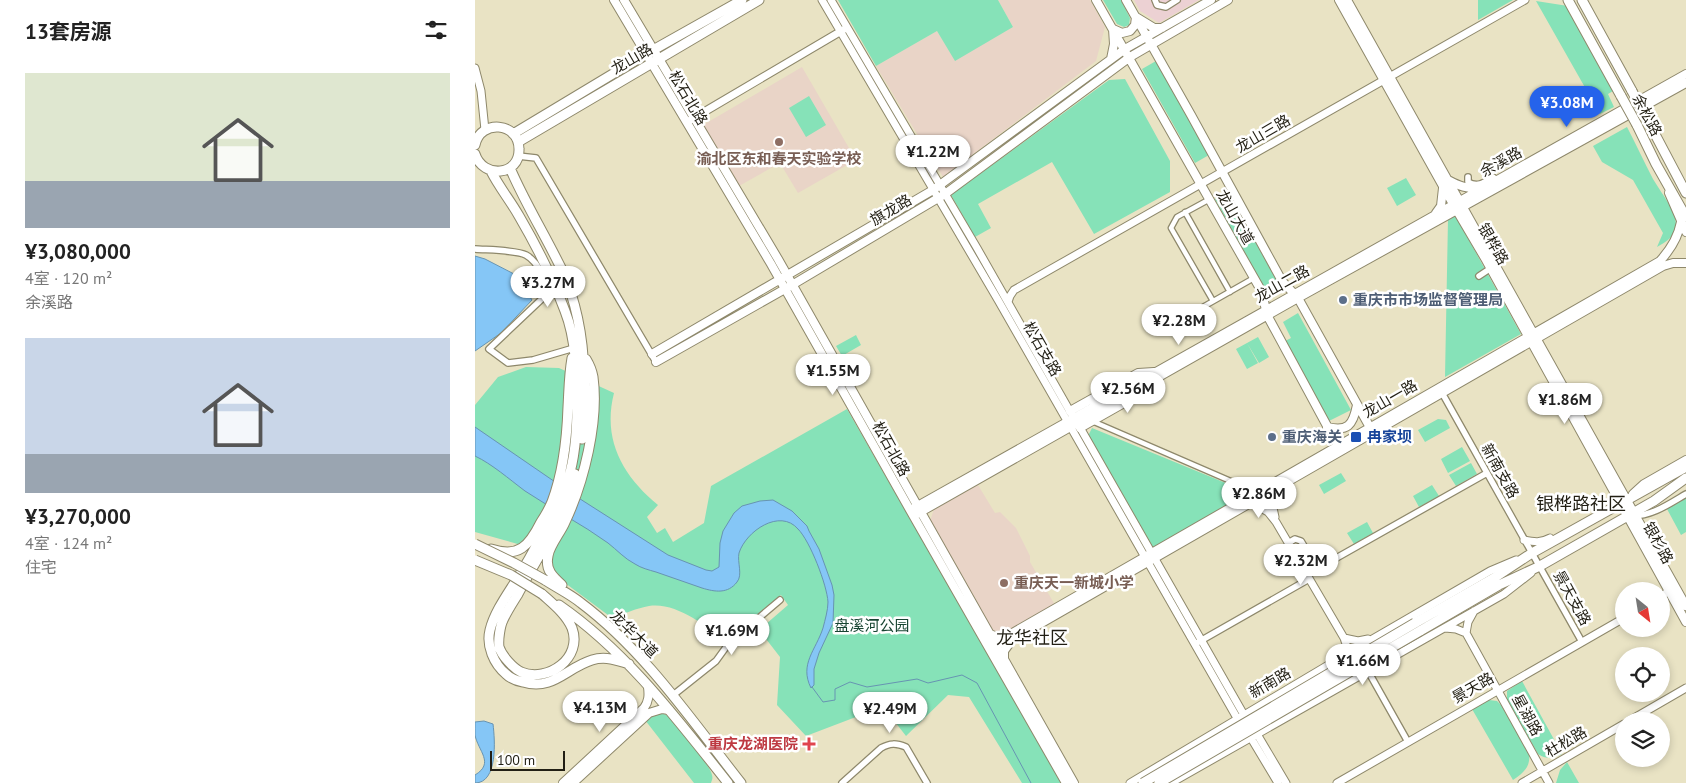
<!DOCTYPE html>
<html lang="zh">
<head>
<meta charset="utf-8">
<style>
	:root { --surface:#fff; --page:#f2f2f2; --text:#222; --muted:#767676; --accent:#2563eb }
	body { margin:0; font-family:"PT Sans","Noto Sans SC",sans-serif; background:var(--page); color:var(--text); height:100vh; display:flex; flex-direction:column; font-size:19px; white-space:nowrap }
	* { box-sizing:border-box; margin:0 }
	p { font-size:16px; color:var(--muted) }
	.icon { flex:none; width:28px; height:28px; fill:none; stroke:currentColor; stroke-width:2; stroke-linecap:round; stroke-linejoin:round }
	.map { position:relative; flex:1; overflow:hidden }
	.panel { display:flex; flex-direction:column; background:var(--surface); width:475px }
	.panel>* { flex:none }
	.needle { width:32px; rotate:150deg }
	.fabs { position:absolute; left:1140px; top:582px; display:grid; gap:10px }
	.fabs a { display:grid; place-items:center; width:55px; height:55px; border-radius:50%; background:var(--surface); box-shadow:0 2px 8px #0003; font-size:25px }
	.scale { position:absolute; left:15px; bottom:12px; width:75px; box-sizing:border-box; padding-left:5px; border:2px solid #221f14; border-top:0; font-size:14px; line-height:18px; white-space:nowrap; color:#221f14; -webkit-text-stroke:4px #fff; paint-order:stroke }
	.price { position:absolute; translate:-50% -42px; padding:0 11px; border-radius:18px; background:#fff; color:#222; font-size:16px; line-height:32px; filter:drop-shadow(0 1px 2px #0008) }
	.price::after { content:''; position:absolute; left:50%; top:30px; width:15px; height:11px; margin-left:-8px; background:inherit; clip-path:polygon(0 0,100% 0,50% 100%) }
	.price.on { background:var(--accent); color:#fff }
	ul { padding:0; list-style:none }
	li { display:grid; align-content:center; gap:10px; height:265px; padding:0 25px }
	li span { display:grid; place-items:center; height:155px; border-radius:0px; color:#555 }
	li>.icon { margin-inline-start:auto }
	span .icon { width:90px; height:90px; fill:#fffc; stroke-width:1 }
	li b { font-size:21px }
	h2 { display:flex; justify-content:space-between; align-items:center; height:60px; padding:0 25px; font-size:21px }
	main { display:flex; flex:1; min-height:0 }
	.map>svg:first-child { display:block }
	.industrial { fill:#ecd1d3 }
	.education { fill:#e9d4c7 }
	.green { fill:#86e2b8 }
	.water { fill:#85c6f6; stroke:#6794b2 }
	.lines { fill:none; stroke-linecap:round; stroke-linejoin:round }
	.stream { stroke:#6794b2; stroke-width:1 }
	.pedestrian-casing { stroke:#8e886b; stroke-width:7 }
	.minor-casing { stroke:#8e886b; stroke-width:8 }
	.tertiary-casing { stroke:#8e886b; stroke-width:9 }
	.secondary-casing { stroke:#8e886b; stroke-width:10 }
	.primary-casing { stroke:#8e886b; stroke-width:11 }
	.trunk-casing { stroke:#8e886b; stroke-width:11 }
	.pedestrian { stroke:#fff; stroke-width:4.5 }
	.minor { stroke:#fff; stroke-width:5.5 }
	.tertiary { stroke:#fff; stroke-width:7 }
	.secondary { stroke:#fff; stroke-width:8 }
	.primary { stroke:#fff; stroke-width:9 }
	.trunk { stroke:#fff; stroke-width:9 }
	.primary-bridge-casing { stroke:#8e886b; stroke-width:11; stroke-linecap:butt }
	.trunk-bridge-casing { stroke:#8e886b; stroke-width:11; stroke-linecap:butt }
	.primary-bridge { stroke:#fff; stroke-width:9 }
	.trunk-bridge { stroke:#fff; stroke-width:9 }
	.education-dot { fill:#8d6e63; stroke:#fff; stroke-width:2 }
	.service-dot { fill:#5c6f8a; stroke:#fff; stroke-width:2 }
	.transit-dot { fill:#1a4fb4; stroke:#fff; stroke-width:2 }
	.health-dot { fill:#e0444e; stroke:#fff; stroke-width:2 }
	.labels { text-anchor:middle; stroke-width:5; stroke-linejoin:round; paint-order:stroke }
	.street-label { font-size:15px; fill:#221f14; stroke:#fff }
	.education-label { font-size:15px; font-weight:bold; fill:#785e54; stroke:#fff }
	.service-label { font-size:15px; font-weight:bold; fill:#4e5e75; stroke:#fff; text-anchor:start }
	.transit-label { font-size:15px; font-weight:bold; fill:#164399; stroke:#fff; text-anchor:start }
	.park-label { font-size:15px; fill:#174431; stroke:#fff }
	.health-label { font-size:15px; font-weight:bold; fill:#be3a42; stroke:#fff; text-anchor:end }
	.quarter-label { font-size:18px; fill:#221f14; stroke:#fff }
</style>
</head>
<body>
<main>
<section class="panel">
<h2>13套房源<svg class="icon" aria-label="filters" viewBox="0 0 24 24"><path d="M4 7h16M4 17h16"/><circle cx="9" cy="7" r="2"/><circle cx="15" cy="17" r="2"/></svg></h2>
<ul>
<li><span style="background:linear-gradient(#dfe7d0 70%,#9aa5b1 0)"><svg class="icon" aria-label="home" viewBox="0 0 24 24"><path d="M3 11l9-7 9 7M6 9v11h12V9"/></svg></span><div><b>¥3,080,000</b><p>4室 · 120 m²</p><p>余溪路</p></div></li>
<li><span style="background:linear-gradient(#c9d6e8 75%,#9aa5b1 0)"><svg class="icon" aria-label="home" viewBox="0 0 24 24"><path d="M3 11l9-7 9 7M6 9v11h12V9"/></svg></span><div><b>¥3,270,000</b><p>4室 · 124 m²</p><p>住宅</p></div></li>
</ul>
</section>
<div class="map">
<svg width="1211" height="783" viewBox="0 0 1211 783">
	<rect width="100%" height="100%" fill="#e9e3c4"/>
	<path class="industrial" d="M659,0h65l-40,23 -19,-12z"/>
	<path class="education" d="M523,0h92l15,27 -9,34 -153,116 -67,-111 61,-35 18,29 58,-33z
		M327,67l54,93 -58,33 -18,-30 -41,23 -36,-61z
		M503,485l17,28 5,-1 16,16 14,28v6l25,43 -49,28 -15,-3 -61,-109 4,-12z"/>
	<path class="green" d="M363,0h160l15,27 -58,34 -18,-30 -61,35z
		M628,0h18l9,18 -1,7 -5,2 -7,-3z
		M1003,0h35l-35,20z
		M1061,1l32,5 45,85 -5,3 6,13 -14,7z
		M681,61l53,94 -14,8 -53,-94z
		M650,79l45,82v31l-76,42 -42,-72 -74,42 13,24 -16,9 -24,-42 158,-115z
		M334,96l17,29 -20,12 -17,-29z
		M1152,127c9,17 17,35 26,52 7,12 23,32 23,45 0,12 -10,18 -19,23l6,-14 -30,-53 -31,-18 -9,-16z
		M931,178l10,17 -19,11 -10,-18z
		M753,192l50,91 -13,7 -50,-91z
		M980,215l66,119 -76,43 3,-158z
		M823,313l53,97 -22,11 -44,-80 6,-3 -8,-16z
		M381,335l5,10 -19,11 -6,-10z
		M783,337l11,20 -10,6 -12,-20z
		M772,343l11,20 -11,6 -11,-20z
		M51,367l33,1 55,25c-12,47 9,83 44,112l-11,12 10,16 8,-5 8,14 31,-19 7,-37 136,-77 215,374h-40l-53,-86 -21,-2 -42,41 -14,-18 -6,5 -9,-4 -8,-7 -63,24 -29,-31 3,-48 -21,-27 29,-25 -7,-10 -55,45c-22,-14 -49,-38 -77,-34 -12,2 -25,8 -37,12l-55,-41 -6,-12 2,-11 -78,-22v-127l23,-28z
		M963,419l8,1 4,8 -25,14 -7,-12z
		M617,428l158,65 -98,56 -64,-113z
		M987,447l8,14 -22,12 -7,-14z
		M996,463l6,11 -21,12 -7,-11z
		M866,473l5,8 -22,13 -5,-9z
		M957,485l7,11 -20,11 -6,-11z
		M1211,498v34l-5,3 -14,-26z
		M892,522l6,11 -19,11 -7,-11z
		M1047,681l40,73c-9,4 -15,6 -24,0l-31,-54v-9z
		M1014,700l8,1 4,4 28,48c2,13 -5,20 -16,27l-41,-71z
		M187,713l6,3c9,11 42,48 44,59 1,4 0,4 -1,8h-17l-49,-63 6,-5z
		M1092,762l12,21h-23l4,-13z"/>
	<path class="water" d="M0,256l10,3 31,16 16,25 -31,33 -26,18z
		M0,427l102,70 91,58 38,15 6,1 7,-4 1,-24 3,-12 11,-18 8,-7 18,-5 13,-1 19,11 15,15 2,5 10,18 13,36 2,10 -1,28 -14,30 -5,16v16l-3,3c-12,-24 5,-38 12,-60 2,-8 5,-18 5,-26 -1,-17 -18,-61 -30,-73 -18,-21 -52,2 -59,24 -2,9 4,22 -2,29 -9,12 -22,10 -35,6 -15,-5 -31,-11 -46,-16 -7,-2 -15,-4 -21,-8 -10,-5 -18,-14 -27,-21 -26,-19 -56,-34 -83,-52 -16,-12 -33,-27 -50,-35z
		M9,721l9,3c2,16 5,59 -18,59v-8c20,-12 3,-24 0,-40 0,-4 0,-9 0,-13z"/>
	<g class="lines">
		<path class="stream" d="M337,687l11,15 12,-2v-11l15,-7 17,5 50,-8 11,4 34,-8 15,8 54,100"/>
		<defs>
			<path id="pedestrian" d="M735,199l-33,18 -6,11 42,73
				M710,212l45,80
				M712,316l67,-38
				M617,421l164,71"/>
			<path id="minor" d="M680,0l2,5 9,2 11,-7
				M43,156l18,2 120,204
				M993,177v5c10,6 17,0 25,-5l3,3
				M0,249c12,1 42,1 51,6 14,8 20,27 19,41l-56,53 19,14 25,-3 41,-12
				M1004,276l12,-8
				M966,391l141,251
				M1157,516c20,0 37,-12 54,-22
				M813,543l7,-4 6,2 13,22 5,3 5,-1 163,-92
				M720,644l114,-65
				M893,671l40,71
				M197,696l44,-35 13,-18 51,-43
				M367,783l39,-35c9,-5 15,-5 25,-1l21,36"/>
			<path id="tertiary" d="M347,0l176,300 239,418 14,20 27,45
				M356,0l146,248 95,167
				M0,68l6,23 4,39
				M212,122l156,-92
				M533,302l2,-6 4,-6 511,-290
				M603,424l166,291 13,19 29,49
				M797,491l-1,8 4,18
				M777,503l16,9 8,10 68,116 2,6 -4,13
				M1049,540c10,2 17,3 26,-2
				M1186,596l12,-7
				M970,628l11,1 10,4
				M991,633l83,150
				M991,633l2,-11 6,-11
				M869,638l14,3 10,-2
				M1154,721l57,-33
				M655,783l220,-131 140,-81 26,-11
				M696,783l333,-189 27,-21
				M862,783l287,-165
				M1047,783l102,-59"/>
			<path id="secondary" d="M139,0l157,264 139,246 156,273
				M149,0l154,259 296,524
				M621,0l166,292 5,23 72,133
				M651,0l65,115 91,166 16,17 74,133
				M864,0l114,204 33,56 200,362
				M872,0l339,606
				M636,59l3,-15 -1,-15 9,4 8,-2 5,-6 1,-8 18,11h8
				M973,180c11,6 19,9 32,8
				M1194,193l17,39
				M961,213l5,-7 2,-18
				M177,354l281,-164 192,-141 86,-49
				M181,362l136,-77 153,-91 185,-137 98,-57
				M595,411l68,-38 16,-1
				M852,427c21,5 26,-2 30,-22
				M605,428l67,-38 7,-8
				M1158,494l11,-10 42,-24
				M439,508l772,-434
				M442,514l381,-216 388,-215
				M515,634l7,3 12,-2 651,-374c11,-12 18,-23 21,-39
				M529,659v-8l8,-11 651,-374 10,-3h13
				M88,783l81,-75c5,-7 5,-13 4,-21
				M98,783l76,-70 13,-4 7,1"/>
			<path id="primary" d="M38,134l133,-80 96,-54
				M43,142l241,-142
				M0,145c5,-26 44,-23 44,4 1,27 -36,30 -44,5
				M35,168c15,35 35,67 52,102 15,33 21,68 22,104 0,9 2,18 2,27 0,12 -2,25 -4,38
				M16,171c8,16 19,29 28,45 17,29 34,63 46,95 11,28 12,64 12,93 0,25 -1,51 -9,75 -3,8 -7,17 -11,24 -11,25 -22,47 -37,71 -10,17 -25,36 -30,56 -4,16 4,34 16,44 4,4 11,7 17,8 30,9 43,-14 69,-22 13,-4 25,0 37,4
				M16,549c28,9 38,-3 50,-27 4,-6 8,-13 11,-20 11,-29 15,-64 16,-95 1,-17 1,-32 4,-49
				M70,580c12,8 25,14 36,23 64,48 111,118 160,180
				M87,585c-9,-8 -17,-15 -14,-29 1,-10 13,-24 17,-34 19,-40 34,-101 28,-145 -1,-6 -4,-13 -7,-18
				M67,594c11,10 24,20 30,34 11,30 -24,55 -51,44 -8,-4 -19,-16 -22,-25 -1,-7 1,-21 4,-27 4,-9 10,-18 15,-26 19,-36 49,-81 57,-120
				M84,605c68,47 118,114 169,178
				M940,623l79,-45 38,-25 154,-86
				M945,631l79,-46 41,-19 114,-65 32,-23"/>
			<path id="trunk" d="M1093,0l53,96
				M1107,0l50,91
				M1172,119l39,74
				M1162,125l19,39 30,53"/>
		</defs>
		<use href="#pedestrian" class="pedestrian-casing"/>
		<use href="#minor" class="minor-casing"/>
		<use href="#tertiary" class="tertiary-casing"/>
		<use href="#secondary" class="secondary-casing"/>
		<use href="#primary" class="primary-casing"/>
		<use href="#trunk" class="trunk-casing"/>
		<use href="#pedestrian" class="pedestrian"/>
		<use href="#minor" class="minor"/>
		<use href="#tertiary" class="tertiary"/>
		<use href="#secondary" class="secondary"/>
		<use href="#primary" class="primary"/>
		<use href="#trunk" class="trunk"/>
		<defs>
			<path id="primary-bridge" d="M0,544l39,19 31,17
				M0,560l36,15 31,19
				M668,783l272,-160
				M684,783l261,-152"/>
			<path id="trunk-bridge" d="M1157,91l15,28
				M1146,96l16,29"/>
		</defs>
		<use href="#primary-bridge" class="primary-bridge-casing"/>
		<use href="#trunk-bridge" class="trunk-bridge-casing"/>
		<use href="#primary-bridge" class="primary-bridge"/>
		<use href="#trunk-bridge" class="trunk-bridge"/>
	</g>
	<g class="education-dot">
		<circle cx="304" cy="142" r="5"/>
		<circle cx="529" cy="583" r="5"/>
	</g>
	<g class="service-dot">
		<circle cx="868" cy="300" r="5"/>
		<circle cx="797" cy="437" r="5"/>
	</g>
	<rect class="transit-dot" x="875" y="431" width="12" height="12" rx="2.5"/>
	<path class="health-dot" d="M331.5 736.5h5v5h5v5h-5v5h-5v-5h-5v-5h5z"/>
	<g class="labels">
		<g class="street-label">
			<text transform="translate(157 59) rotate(-30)" y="5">龙山路</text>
			<text transform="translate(213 98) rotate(59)" y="5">松石北路</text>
			<text transform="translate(1172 115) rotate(62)" y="5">余松路</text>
			<text transform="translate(788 134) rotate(-30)" y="5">龙山三路</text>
			<text transform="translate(1026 162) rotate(-29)" y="5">余溪路</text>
			<text transform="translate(416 210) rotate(-31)" y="5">旗龙路</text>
			<text transform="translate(760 217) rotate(61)" y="5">龙山大道</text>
			<text transform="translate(1018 244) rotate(60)" y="5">银桦路</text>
			<text transform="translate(807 284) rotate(-29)" y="5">龙山二路</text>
			<text transform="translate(567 349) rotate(60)" y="5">松石支路</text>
			<text transform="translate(915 399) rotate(-30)" y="5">龙山一路</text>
			<text transform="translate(416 449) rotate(61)" y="5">松石北路</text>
			<text transform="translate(1025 471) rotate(61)" y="5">新南支路</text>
			<text transform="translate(1183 543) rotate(61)" y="5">银杉路</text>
			<text transform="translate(1097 598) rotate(61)" y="5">景天支路</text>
			<text transform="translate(159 634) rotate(45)" y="5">龙华大道</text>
			<text transform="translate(795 683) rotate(-30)" y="5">新南路</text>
			<text transform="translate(998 688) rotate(-30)" y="5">景天路</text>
			<text transform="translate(1052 715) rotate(61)" y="5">星湖路</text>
			<text transform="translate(1091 742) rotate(-30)" y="5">杜松路</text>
		</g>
		<g class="education-label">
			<text x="304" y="164">渝北区东和春天实验学校</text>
			<text x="539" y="588" text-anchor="start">重庆天一新城小学</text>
		</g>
		<g class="service-label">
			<text x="878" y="305">重庆市市场监督管理局</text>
			<text x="807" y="442">重庆海关</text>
		</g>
		<g class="transit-label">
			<text x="892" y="442">冉家坝</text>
		</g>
		<g class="park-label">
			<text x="397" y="631">盘溪河公园</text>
		</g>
		<g class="health-label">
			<text x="323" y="749">重庆龙湖医院</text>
		</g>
		<g class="quarter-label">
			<text x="1106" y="510">银桦路社区</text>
			<text x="557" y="644">龙华社区</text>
		</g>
	</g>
</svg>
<div class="fabs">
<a><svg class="needle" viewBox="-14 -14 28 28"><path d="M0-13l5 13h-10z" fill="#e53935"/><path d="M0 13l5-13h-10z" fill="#767676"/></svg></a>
<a><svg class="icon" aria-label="locate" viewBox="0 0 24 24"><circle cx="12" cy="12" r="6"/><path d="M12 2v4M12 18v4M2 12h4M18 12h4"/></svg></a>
<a><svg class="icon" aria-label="layers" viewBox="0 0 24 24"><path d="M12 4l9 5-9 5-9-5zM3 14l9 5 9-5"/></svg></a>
</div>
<div class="scale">100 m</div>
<b class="price on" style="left:1092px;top:128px">¥3.08M</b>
<b class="price" style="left:458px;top:177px">¥1.22M</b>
<b class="price" style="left:73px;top:308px">¥3.27M</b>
<b class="price" style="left:704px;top:346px">¥2.28M</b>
<b class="price" style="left:358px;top:396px">¥1.55M</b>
<b class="price" style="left:653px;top:414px">¥2.56M</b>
<b class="price" style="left:1090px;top:425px">¥1.86M</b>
<b class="price" style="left:784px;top:519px">¥2.86M</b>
<b class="price" style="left:826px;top:586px">¥2.32M</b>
<b class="price" style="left:257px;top:656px">¥1.69M</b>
<b class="price" style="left:888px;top:686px">¥1.66M</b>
<b class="price" style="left:125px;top:733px">¥4.13M</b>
<b class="price" style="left:415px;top:734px">¥2.49M</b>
</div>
</main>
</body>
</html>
